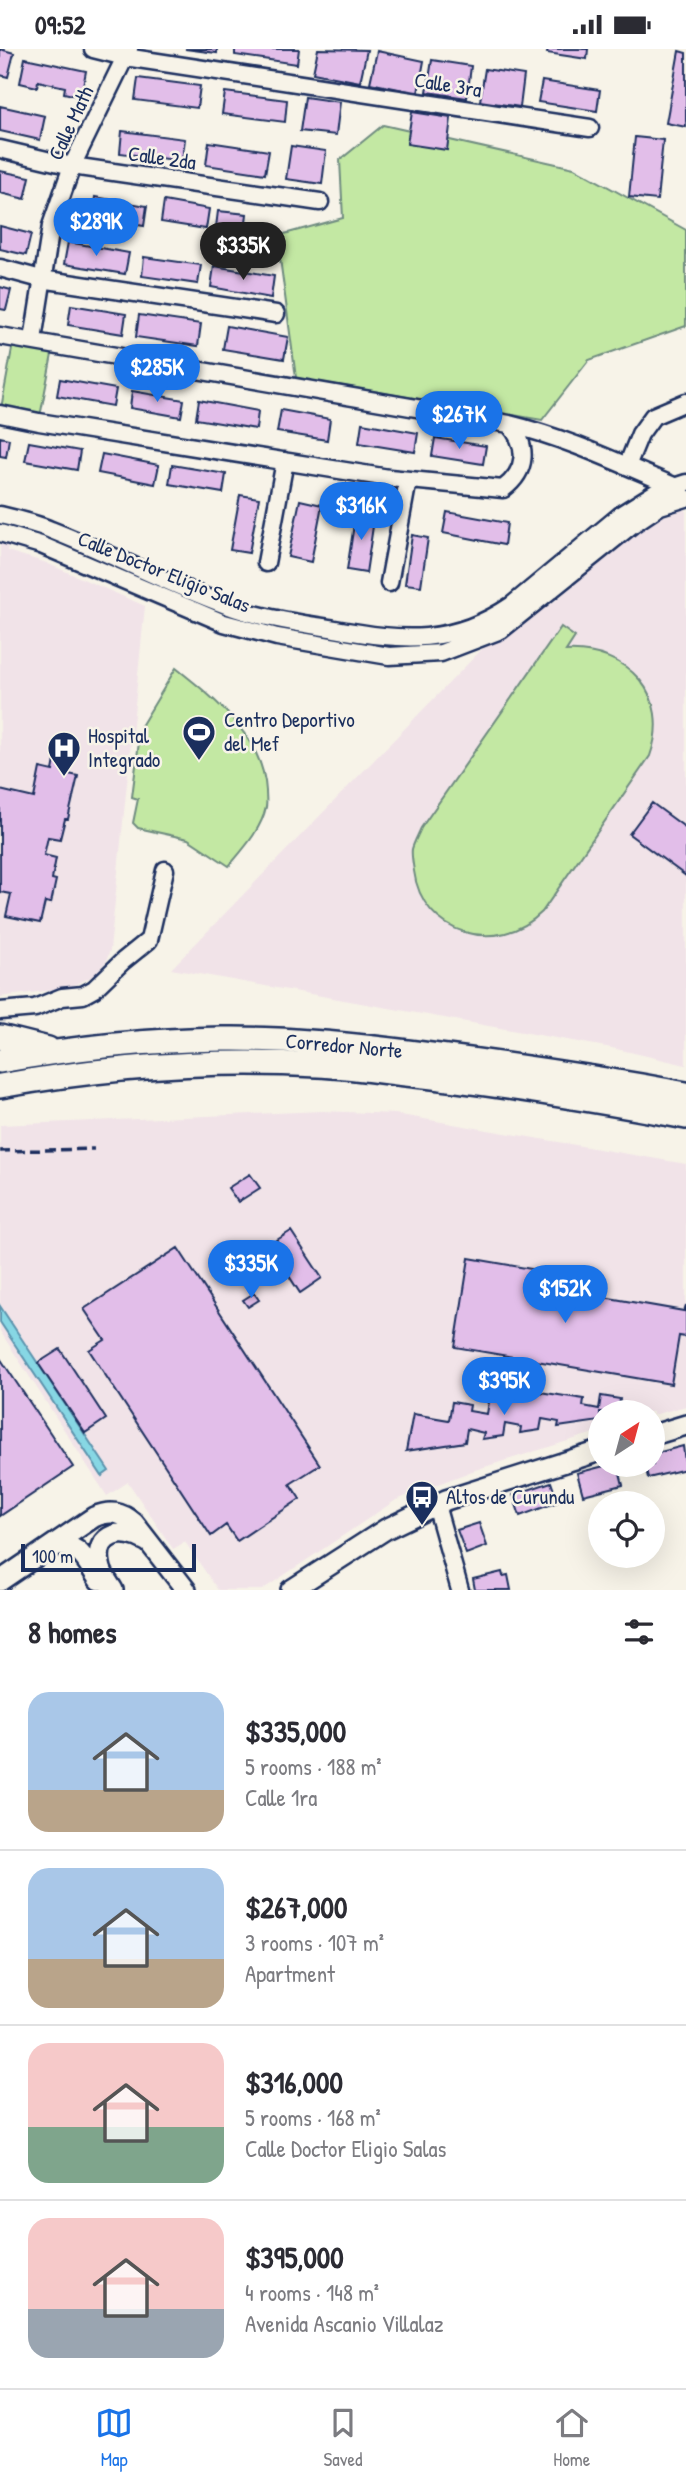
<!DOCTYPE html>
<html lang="en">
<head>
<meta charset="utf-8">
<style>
	:root { --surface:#fff; --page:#f7f7f7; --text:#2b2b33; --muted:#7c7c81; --line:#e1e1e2; --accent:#1a73e8 }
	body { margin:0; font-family:"Patrick Hand",sans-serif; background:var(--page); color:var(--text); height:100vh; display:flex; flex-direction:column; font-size:26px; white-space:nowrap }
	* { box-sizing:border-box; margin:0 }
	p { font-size:23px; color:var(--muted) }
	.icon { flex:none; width:38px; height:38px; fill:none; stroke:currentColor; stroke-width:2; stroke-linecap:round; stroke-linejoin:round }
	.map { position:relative; height:1541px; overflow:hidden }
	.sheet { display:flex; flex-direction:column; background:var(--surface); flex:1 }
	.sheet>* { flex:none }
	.needle { width:46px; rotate:36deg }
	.tools { position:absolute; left:588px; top:1351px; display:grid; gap:14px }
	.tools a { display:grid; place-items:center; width:77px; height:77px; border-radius:50%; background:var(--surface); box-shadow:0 7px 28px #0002; font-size:35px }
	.scale { position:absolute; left:21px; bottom:18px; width:175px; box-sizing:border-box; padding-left:7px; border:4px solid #1b2f5e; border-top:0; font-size:19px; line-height:24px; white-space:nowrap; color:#1b2f5e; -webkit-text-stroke:5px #f7f3e8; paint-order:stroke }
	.price { position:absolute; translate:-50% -60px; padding:0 16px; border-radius:24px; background:var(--accent); color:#fff; font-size:23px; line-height:46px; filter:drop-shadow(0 2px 4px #0008) }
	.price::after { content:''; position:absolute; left:50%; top:42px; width:21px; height:16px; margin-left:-10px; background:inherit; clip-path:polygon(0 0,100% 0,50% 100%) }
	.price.on { background:#222; color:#fff }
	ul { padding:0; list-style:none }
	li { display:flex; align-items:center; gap:21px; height:175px; padding:0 28px }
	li+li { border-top:2px solid var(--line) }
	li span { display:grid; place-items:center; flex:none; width:196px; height:140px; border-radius:21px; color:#555 }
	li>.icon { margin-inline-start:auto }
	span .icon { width:84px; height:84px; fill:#fffc; stroke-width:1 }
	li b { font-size:30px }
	h2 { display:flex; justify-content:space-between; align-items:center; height:84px; padding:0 28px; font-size:30px }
	.status { display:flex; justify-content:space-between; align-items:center; height:49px; padding:0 35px; background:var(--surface); direction:ltr }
	.status svg { height:19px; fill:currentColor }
	.menu { display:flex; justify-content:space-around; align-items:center; height:98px; border-top:2px solid var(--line); background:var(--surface); font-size:19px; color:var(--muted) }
	.menu a { display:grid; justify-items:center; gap:4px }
	.menu .on { color:var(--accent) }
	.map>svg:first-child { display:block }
	.built { fill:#f1e3e8 }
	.green { fill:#c3e8a3; stroke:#6f8c80; stroke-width:2 }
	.water { fill:#87d7e4; stroke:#5c94ae; stroke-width:2 }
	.building { fill:#e2bee9; stroke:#1b2f5e; stroke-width:2 }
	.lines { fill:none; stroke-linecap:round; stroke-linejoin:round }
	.minor-casing { stroke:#1b2f5e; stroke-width:21 }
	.major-casing { stroke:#1b2f5e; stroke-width:24 }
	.highway-casing { stroke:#1b2f5e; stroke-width:28 }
	.minor { stroke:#f7f3e8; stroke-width:16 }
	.major { stroke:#f7f3e8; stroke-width:19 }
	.highway { stroke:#f7f3e8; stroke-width:23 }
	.rail { stroke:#1b2f5e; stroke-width:3.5; stroke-dasharray:10 5; stroke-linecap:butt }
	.labels { text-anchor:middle; stroke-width:5; stroke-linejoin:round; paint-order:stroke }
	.street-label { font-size:21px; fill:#1b2f5e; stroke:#f7f3e8 }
	.poi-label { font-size:21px; fill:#1b2f5e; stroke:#f7f3e8; text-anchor:start }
</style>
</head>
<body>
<div class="status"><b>09:52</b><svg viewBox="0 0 49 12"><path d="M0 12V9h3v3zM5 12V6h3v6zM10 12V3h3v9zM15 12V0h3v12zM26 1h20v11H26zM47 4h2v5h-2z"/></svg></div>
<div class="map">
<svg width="686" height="1541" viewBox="0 0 686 1541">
	<rect width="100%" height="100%" fill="#f7f3e8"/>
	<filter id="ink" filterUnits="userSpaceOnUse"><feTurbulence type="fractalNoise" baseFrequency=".0143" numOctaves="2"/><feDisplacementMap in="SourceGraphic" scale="14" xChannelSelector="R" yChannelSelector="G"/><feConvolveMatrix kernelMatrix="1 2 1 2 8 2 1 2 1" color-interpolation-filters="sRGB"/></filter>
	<g filter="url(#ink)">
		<path class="built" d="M686,460v556l-74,-17 -441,-79 313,-322 71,-46 81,-70 27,-15z
			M0,484l10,3 -3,15 37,11 101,44 -35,344 -4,12 -13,14 -25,12 -68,9z
			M322,1062l73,3 291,50v242l-33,9v-3h-53v19l-125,39 -79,30 -134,90h-44l-33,-48 -12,7 -45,-67 -21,14 -107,-165v-206z"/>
		<path class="green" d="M383,76l191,43 112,62v96l-97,34 -47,60 -246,-42 -19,-142 66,-18 -3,-58z
			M14,289l40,6 -15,78 -39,-8z
			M561,578l14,10 -9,14c62,-3 106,44 84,105l-108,156c-44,44 -120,23 -128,-41 -1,-7 -3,-16 -2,-22 2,-7 6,-14 9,-21z
			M176,619c39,31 87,69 90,123 0,5 1,11 0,16 -5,23 -22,41 -37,59l-41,-27 -50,-11 -5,-5 5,-24 -6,-2 9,-71z"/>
		<path class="water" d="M0,1257l109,165 -7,5 -102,-154z"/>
		<path class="building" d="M0,0l14,4 -6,24 -8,-2z
			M185,0h32v4z
			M235,0h64l-2,15 -62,-9z
			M318,0l49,1 -7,32 -47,-9z
			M548,0h40l-1,10 -40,-6z
			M377,2l47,10 -6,32 -48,-10z
			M679,2l7,2v74l-20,-4z
			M25,9l61,13 -5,26 -17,-4 1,-6 -27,-6 -1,6 -17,-4z
			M432,11l39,6 -4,32 -40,-6z
			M485,20l39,6 -4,32 -40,-6z
			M138,29l62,8 -3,22 -62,-8z
			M542,32l58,9 -3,21 -59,-9z
			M225,43l62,8 -2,22 -63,-8z
			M305,48l35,5 -4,33 -36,-4z
			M0,57l45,10 -5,24 -40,-9z
			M412,63l39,6 -4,32 -40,-6z
			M122,82l63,8 -3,22 -62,-8z
			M635,88l28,3 -6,60 -28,-3z
			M209,93l60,9 -4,23 -59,-9z
			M291,97l35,5 -4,33 -36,-5z
			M0,122l30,6 -5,22 -25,-6z
			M95,148l52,9 -3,20 -52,-9z
			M164,152l45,8 -3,20 -45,-7z
			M218,162l29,3 -3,24 -29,-3z
			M0,177l31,8 -5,21 -26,-6z
			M68,193l61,11 -4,21 -61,-10z
			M144,208l57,8 -3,19 -56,-8z
			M214,217l60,10 -3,22 -60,-11z
			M0,238l11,3 -5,20 -6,-1z
			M71,256l55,9 -3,20 -55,-9z
			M139,266l62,9 -3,22 -62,-9z
			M227,277l61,11 -4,22 -61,-10z
			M60,330l56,10 -3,17 -56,-10z
			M132,342l52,9 -3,17 -51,-9z
			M199,351l59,11 -2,18 -60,-10z
			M281,361l49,9 -3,21 -50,-8z
			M362,374l56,10 -3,19 -56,-9z
			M0,388l9,2 -3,18 -6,-1z
			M435,389l51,8 -3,18 -51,-8z
			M29,393l51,9 -3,19 -52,-9z
			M102,405l57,11 -4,19 -57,-11z
			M172,416l54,9 -3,19 -54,-9z
			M240,446l19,3 -10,55 -19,-3z
			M300,451l22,5 -11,57 -23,-5z
			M356,462l19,2 -9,60 -19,-3z
			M447,463l60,11 -3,22 -61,-12z
			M412,486l16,3 -7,48 -16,-2z
			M56,706l12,3 -4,15 14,3 -10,43h-3l-5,20 -12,-2 -4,18 12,3 -4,21 4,1 -5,23 -6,-1 -5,21 -34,-7 5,-22 -11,-2v-102l34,8 6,-30 13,3z
			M652,754l34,25v48l-57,-42z
			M250,1125l10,14 -22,14 -10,-14z
			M291,1182l31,47 -22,15 -31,-48z
			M178,1199l142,217 -30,19 10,15 -63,42 -11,-16 -15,11 -122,-186 16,-10 -21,-31z
			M469,1209l74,13 -3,15 144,25 2,-6v32l-7,-1 -8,48 -216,-37z
			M254,1244l5,7 -11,7 -5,-7z
			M60,1300l46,70 -21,14 -47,-70z
			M0,1309l73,109 -73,49z
			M492,1334l19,4 -1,8 16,2 1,-7 57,9 -1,7 16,3 2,-13 19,3 -2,13h-18v9l-42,6 1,-5 -17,-3 -2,11 -20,3 1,-6 -16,-3 -2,12 -21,3 2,-6 -17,-4 -2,13 -59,9 7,-37 36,6 3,-18 18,3 -1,6 18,3z
			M683,1397l3,23 -38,9 -3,-13h8v-11z
			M608,1416h10l5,20 -40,10 -6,-22z
			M551,1433l7,20 -38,14 -7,-21z
			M479,1474l8,23 -21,8 -9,-24z
			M502,1523l1,4 5,-1 3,15h-36l-2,-11z"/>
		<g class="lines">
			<defs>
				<path id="minor" d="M93,0l32,8 465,71
					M0,100l72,17 248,36
					M0,219l41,11 235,35
					M0,287l509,88c58,14 112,40 167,63
					M33,291l18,-114 21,-60 57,-117
					M0,365l39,8 350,56 114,11c24,-18 26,-43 6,-65
					M627,417l13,-32 13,-18 33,-14
					M0,466c17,4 35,8 51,15 59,23 115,53 175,75 34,13 73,18 109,24 68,12 117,17 177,-24l111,-92 32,-20 31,-10
					M0,484l41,12 183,78 53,14 112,19 52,-3 60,-23 132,-106 27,-18 26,-8
					M266,514l19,-102
					M389,534l19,-103
					M0,962l35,-3 27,-11 21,-2 11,-6 29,-28 26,-21 16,-70
					M436,1456l24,85"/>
				<path id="major" d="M653,1386l33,-10
					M52,1498c28,-6 33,13 47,33
					M0,1532l94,-64c16,-7 27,-5 40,6l52,67
					M113,1541c-5,-8 -12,-16 -13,-26 -6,-31 24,-37 46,-23
					M291,1541l95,-61 60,-29 154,-49"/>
				<path id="highway" d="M0,988l48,12
					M0,1012c73,-13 147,-21 222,-22 68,-1 134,6 201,15 88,11 176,24 263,40
					M0,1037c105,-19 211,-27 318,-21 26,1 53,5 79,8 97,10 193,26 289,44"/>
			</defs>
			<use href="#minor" class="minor-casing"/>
			<use href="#major" class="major-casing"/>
			<use href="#highway" class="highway-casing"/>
			<use href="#minor" class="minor"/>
			<use href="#major" class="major"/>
			<use href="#highway" class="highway"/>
			<path class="rail" d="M0,1102l94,-2"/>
		</g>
	</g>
	<defs>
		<symbol id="stadium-pin" viewBox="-11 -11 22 30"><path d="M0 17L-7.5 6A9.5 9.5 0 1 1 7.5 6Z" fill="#1b2f5e" stroke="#f7f3e8"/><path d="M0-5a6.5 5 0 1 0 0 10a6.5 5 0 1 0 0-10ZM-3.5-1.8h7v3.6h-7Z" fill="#fff"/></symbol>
		<symbol id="hospital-pin" viewBox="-11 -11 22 30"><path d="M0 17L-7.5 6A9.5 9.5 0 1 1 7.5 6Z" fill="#1b2f5e" stroke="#f7f3e8"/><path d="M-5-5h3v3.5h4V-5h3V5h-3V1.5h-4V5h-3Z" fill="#fff"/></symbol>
		<symbol id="bus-pin" viewBox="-11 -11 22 30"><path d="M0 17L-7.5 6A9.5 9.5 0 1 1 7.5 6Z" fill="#1b2f5e" stroke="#f7f3e8"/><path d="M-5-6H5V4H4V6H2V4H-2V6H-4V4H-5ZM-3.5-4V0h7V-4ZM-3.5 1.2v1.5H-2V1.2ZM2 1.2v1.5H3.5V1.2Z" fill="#fff"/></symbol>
	</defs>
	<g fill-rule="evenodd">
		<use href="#stadium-pin" x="180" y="664" width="38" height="52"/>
		<use href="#hospital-pin" x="45" y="680" width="38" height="52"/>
		<use href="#bus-pin" x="403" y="1429" width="38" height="52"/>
	</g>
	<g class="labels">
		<g class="street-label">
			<text transform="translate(448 36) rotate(9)" y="7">Calle 3ra</text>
			<text transform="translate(71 74) rotate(-65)" y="7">Calle Math</text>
			<text transform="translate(162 109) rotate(8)" y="7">Calle 2da</text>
			<text transform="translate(164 523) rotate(22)" y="7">Calle Doctor Eligio Salas</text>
			<text transform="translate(344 997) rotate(5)" y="7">Corredor Norte</text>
		</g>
		<g class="poi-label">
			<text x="224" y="678">Centro Deportivo<tspan x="224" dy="24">del Mef</tspan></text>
			<text x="88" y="694">Hospital<tspan x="88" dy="24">Integrado</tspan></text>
			<text x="446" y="1455">Altos de Curundu</text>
		</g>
	</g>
</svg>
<div class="tools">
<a><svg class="needle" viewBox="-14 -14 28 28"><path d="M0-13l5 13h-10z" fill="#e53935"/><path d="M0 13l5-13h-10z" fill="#7c7c81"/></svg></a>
<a><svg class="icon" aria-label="locate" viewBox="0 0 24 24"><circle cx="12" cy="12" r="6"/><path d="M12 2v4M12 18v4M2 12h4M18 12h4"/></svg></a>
</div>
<div class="scale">100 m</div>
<b class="price" style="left:96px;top:209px">$289K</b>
<b class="price on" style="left:243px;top:233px">$335K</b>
<b class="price" style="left:157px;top:355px">$285K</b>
<b class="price" style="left:459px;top:402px">$267K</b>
<b class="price" style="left:361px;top:493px">$316K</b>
<b class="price" style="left:251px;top:1251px">$335K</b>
<b class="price" style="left:565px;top:1276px">$152K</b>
<b class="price" style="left:504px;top:1368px">$395K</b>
</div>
<section class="sheet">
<h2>8 homes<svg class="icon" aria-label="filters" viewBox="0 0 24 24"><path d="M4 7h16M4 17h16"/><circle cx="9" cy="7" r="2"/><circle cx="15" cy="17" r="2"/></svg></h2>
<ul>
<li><span style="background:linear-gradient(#a9c7e8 70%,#b9a48a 0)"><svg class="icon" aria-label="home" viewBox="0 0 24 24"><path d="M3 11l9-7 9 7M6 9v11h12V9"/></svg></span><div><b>$335,000</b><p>5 rooms · 188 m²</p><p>Calle 1ra</p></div></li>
<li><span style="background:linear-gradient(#a9c7e8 65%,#b9a48a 0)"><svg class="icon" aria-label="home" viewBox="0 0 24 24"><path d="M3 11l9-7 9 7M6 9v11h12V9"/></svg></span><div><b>$267,000</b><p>3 rooms · 107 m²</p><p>Apartment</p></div></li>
<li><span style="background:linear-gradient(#f6c9c9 60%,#7fa58c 0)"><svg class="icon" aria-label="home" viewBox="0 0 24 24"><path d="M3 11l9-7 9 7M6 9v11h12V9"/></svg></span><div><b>$316,000</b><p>5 rooms · 168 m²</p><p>Calle Doctor Eligio Salas</p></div></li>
<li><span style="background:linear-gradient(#f6c9c9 65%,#9aa5b1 0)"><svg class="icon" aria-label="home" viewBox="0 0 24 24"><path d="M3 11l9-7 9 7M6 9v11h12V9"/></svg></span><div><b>$395,000</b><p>4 rooms · 148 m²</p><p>Avenida Ascanio Villalaz</p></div></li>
</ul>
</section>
<nav class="menu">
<a class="on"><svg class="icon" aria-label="map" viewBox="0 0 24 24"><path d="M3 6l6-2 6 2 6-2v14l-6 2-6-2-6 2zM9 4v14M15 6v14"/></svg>Map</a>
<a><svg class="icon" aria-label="saved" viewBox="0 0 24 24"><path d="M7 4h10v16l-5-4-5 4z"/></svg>Saved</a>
<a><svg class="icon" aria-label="home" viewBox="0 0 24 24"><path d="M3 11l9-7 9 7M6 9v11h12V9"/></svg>Home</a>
</nav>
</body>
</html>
